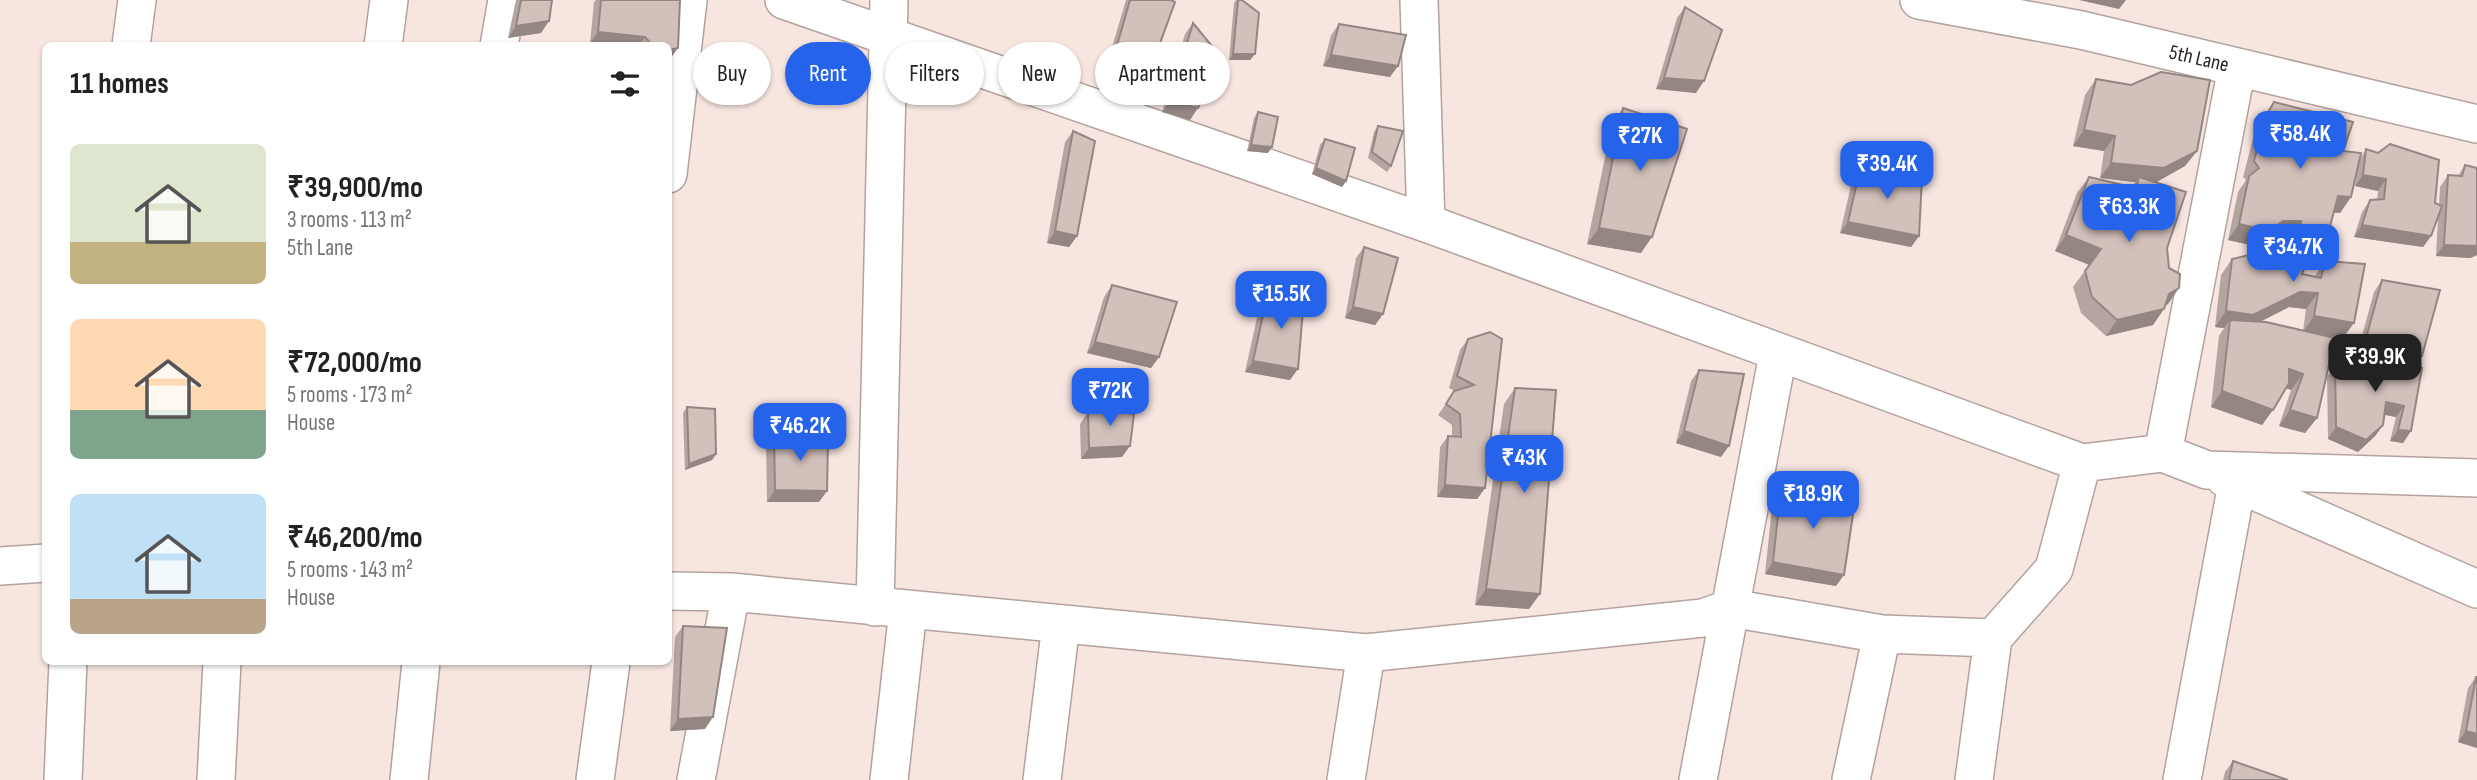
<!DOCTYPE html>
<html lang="en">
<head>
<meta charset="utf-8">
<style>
	:root { --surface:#fff; --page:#f2f2f2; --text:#222; --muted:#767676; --accent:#2563eb }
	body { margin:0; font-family:"Sofia Sans Condensed",sans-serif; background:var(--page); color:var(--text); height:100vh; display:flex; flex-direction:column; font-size:26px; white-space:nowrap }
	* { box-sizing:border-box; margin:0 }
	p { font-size:23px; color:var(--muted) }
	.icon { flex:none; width:38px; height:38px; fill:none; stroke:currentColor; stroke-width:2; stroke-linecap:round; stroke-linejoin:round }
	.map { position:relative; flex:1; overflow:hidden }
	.details { position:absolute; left:42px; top:42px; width:630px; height:623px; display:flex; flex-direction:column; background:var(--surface); border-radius:10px; box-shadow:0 2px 5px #0004 }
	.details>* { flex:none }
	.top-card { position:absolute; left:693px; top:42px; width:665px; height:63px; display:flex; gap:14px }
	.price { position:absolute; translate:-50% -60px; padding:0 16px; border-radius:14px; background:var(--accent); color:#fff; font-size:23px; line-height:46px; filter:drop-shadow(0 2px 4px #0008) }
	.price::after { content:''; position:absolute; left:50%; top:42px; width:21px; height:16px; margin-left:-10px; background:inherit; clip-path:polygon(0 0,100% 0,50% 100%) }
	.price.selected { background:#222; color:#fff }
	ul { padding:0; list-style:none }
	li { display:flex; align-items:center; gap:21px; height:175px; padding:0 28px }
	li span { display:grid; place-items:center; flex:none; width:196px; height:140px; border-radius:10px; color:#555 }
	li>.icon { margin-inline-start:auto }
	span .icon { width:84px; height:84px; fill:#fffc; stroke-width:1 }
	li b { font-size:30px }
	h2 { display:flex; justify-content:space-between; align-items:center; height:84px; padding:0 28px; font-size:30px }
	.tag { padding:0 24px; border-radius:32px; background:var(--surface); box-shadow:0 2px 5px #0004; font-size:24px; line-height:63px }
	.tag.selected { background:var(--accent); color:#fff }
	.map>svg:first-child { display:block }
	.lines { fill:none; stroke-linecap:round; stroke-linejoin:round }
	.minor-casing { stroke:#b3a29e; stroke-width:40 }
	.minor { stroke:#fff; stroke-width:37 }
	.wall { fill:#b5a5a1; fill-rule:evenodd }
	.shaded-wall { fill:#938683 }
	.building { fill:#d2c0bb; stroke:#938683; stroke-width:2 }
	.labels { text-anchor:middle; stroke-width:7; stroke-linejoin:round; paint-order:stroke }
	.street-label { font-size:21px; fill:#2a2321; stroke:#fff }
</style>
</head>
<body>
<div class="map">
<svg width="2477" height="780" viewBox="0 0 2477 780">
	<rect width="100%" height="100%" fill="#f7e5e0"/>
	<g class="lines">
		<defs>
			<path id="minor" d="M784,0l642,223 656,240 81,-10 44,17 270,8
				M1419,0l7,223
				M1919,0l162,30 396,94
				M131,46l6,-46
				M383,46l6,-46
				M499,46l8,-46
				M668,174l20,-174
				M2163,453l74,-386
				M2225,478l252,111
				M0,566l46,-3
				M668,591l63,1 635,61 337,-35 28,-10 151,26 111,4 61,-69 28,-106
				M875,607l14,-607
				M63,780l5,-118
				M216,780l6,-118
				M409,780l12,-118
				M595,780l16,-118
				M696,780l35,-188
				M889,780l19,-170
				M1042,780l19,-156
				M1346,780l20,-127
				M1698,780l80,-426
				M1851,780l31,-146
				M1974,780l19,-142
				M2182,780l55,-296"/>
		</defs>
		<use href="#minor" class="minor-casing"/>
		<use href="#minor" class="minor"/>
	</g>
	<path class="wall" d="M516,0h36l-11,33 -33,5z
		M596,0h84l-10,59h-2v-13h-56l-22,-3 4,-41z
		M1126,0h45l-24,79 -8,11 -37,-9z
		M1236,0h6l13,54 -5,6h-21l5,-57z
		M1685,7l11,86 -40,-4 21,-71z
		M1193,23l-3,97 -28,-8 23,-78z
		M1339,24l51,53 -67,-11 8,-31z
		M2096,79l101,72 -12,15 -29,16 11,66 2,20 10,20 -11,16 -3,2 -12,19 -47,11 -25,-23 -8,-26 16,-22 -34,-14 22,-58 12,-16 43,10 3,-5 -35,-4 4,-27 -31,-5 12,-51z
		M2274,102l69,49 17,8 6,-10 69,54 4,2 1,-18 8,-12 10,1 7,-11 12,3v87l-7,3 -34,-2 2,-39 -7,19 -8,11 -69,-10 8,-25 8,-12h7l1,-9 -23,-5 2,-16 -6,27 -11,16 -6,-1 -18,42 -27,-5v-12h-17l-13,10 -31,-7 10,-48 8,-12 -3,-3 12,-46z
		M1623,108l18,145 -54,-9 25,-120z
		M1258,112l10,41 -21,-2 7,-33z
		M1378,126l13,40 -4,6 -19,-14 6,-26z
		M1073,131l4,105 -8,11 -22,-4 18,-101z
		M1325,139l21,42 -4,6 -30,-13 8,-29z
		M1861,165l58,71 -8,11 -71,-14 13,-56z
		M1364,247l19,67 -8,11 -30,-7 11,-60z
		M2232,259l82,18 11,-16 18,77 -26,-4v84l-12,15 -26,-7 12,-36 -5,-2 -24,37 -51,-18 8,-71 5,-8 -9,-1 6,-52zM2289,307l17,2 -3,22 -43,-9z
		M2382,280l34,85 -5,66 -8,12 -13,-2 6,-24 -12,-2 -1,10 -8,11 -17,16 -30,-13 -1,-62 8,-12 25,-4h-5l19,-69z
		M1112,285l47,72 -8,11 -64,-15 17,-56z
		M1268,292l22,88 -45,-8 15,-68z
		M1468,339l17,149 -8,11 -40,-2 3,-50 8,-11h4v-11l-14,-10 17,-24 -6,-3 11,-38z
		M1699,370l22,87 -45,-14 15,-62z
		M1515,388l14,221 -54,-4 29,-201z
		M687,407l29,47 -4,6 -27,10 -2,-57z
		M1088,412l34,45 -41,2 -1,-35z
		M774,431l45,71h-52l-1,-60z
		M1781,487l55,99 -71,-12 8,-76z
		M683,626l22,103 -35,2 5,-94z
		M2476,677h1v71l-19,-6 10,-54z
		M2233,761l55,19h-65l2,-8z"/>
	<path class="shaded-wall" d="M2079,0h47l-7,9z
		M549,21l-8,12 -33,5 8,-12z
		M598,32l47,5 -6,9h-27l-22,-3z
		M678,48l-8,11h-2v-9z
		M1233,54h22l-5,6h-21z
		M1331,55l67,11 -8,11 -67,-11z
		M1110,70l37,9 -8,11 -37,-9z
		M1664,78l40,3 -8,12 -40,-4z
		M1170,101l28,7 -8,12 -28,-8z
		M2084,130l31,6 -11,15 -31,-5z
		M1251,145l21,2 -4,6 -21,-2z
		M2197,151l-12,15 -32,18 -14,-7 -4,5 -35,-4 11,-15z
		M1316,168l30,13 -4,6 -30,-13z
		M2363,175l23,4 -8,12 -23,-5z
		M2338,196l13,1 -11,16 -14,-1z
		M2283,221h18l-12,16h-17l-13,10 -31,-7 11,-16z
		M1848,222l71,14 -8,11 -71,-14z
		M2362,225l69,11 -8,11 -69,-10z
		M1599,228l53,9 -11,16 -54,-9z
		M1055,231l22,5 -8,11 -22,-4z
		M2300,233l27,5 -11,16 -27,-5z
		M2066,235l35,14 -11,16 -35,-14z
		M2444,245l33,1v9l-7,3 -34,-2z
		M2179,288l-11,16 -10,5 11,-15z
		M2300,292l18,1 -12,16 -17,-2 -47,24 -12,-11 -6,8 -9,-1 11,-16z
		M1353,307l30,7 -8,11 -30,-7z
		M2164,309l-11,16 -47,11 11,-16z
		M2314,316l40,7 -11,15 -40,-6z
		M1095,342l64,15 -8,11 -64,-15z
		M2363,349l59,7 -8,12 -59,-7z
		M1253,361l45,8 -8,11 -45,-8z
		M2289,369l14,5 -12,16 -13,-5z
		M2222,391l51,19 -11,15 -51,-18z
		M2386,402l18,4 -8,11 -18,-4z
		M2290,410l27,8 -12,15 -26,-7z
		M2383,425l-8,11 -17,16 -30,-13 8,-12z
		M2398,430l13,1 -8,12 -13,-2z
		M1684,431l45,15 -8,11 -45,-14z
		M1130,446l-8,11 -41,2 8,-11z
		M716,454l-4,6 -27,10 4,-6z
		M1445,485l40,3 -8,11 -40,-2z
		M775,490l52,1 -8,11h-52z
		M1773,562l71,13 -8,11 -71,-12z
		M1486,589l54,5 -11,15 -54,-4z
		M713,717l-8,12 -35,2 8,-12z
		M2466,731l11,3v14l-19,-6z"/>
	<path class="building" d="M521,0h31l-3,21 -33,5z
		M601,0h79l-2,48 -10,2v-4h-15l-8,-9 -47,-5z
		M1130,0h41l4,2 -28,77 -37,-9z
		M1238,0h4l17,13 -4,41h-22z
		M1685,7l37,23 -18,51 -40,-3z
		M1193,23l27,33 -22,52 -28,-7z
		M1339,24l67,11 -8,31 -67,-11z
		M2161,72l49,8 -13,71 -33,17 -53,-5 4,-27 -31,-6 12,-51 35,6z
		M2274,102l79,20 -10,29 18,2 -10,44 -13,-1 -11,42 -27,-5 1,-12h-18l-13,10 -31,-7 10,-48 10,-8 -5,-7 12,-45z
		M1623,108l64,21 -35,108 -53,-9z
		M1258,112l20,5 -6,30 -21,-2z
		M1378,126l25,5 -12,35 -19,-14z
		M1073,131l22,10 -18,95 -22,-5z
		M1325,139l30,9 -9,33 -30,-13z
		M2390,144l49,16 -4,43 7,3 -11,30 -69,-11 8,-25 14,-1 2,-20 -23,-4 3,-26 12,4z
		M1861,165l61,13 -3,58 -71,-14z
		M2465,165l12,3v78l-33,-1 4,-70 14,1z
		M2089,177l47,11 3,-11 47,15 -19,56 2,20 11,6 -1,14 -10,6 -5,15 -47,11 -25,-23 -7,-26 16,-22 -35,-14z
		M1364,247l34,11 -15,56 -30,-7z
		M2279,248l30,9 -7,17 19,4 4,-17 40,3 -11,59 -40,-7 4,-23 -18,-1 -47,23 -27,-4 6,-52z
		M2382,280l58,10 -18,66 -59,-7z
		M1112,285l65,17 -18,55 -64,-15z
		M1268,292l36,6 -6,71 -45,-8z
		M2230,320l36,2 69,16 -18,80 -27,-8 13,-36 -14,-5v14l-16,27 -51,-19z
		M1490,332l12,7 -17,149 -40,-3 3,-49 13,1 -1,-23 -14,-10 8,-13 20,-6 -17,-9 11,-37z
		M2391,356l31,12 -11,63 -13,-1 6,-24 -18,-4 -3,23 -17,15 -30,-13 -1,-62z
		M1699,370l45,4 -15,72 -45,-15z
		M1515,388l41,2 -16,204 -54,-5z
		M687,407l28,2 1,45 -27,10z
		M1100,408l34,6 -4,32 -41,2 -1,-36z
		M774,431l54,9 -1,51 -52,-1z
		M1781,487l74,14 -11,74 -71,-13z
		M683,626l44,2 -14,89 -35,2z
		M2476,677h1v57l-11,-3z
		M2233,761l55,19h-59z"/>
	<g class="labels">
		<g class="street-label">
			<text transform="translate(2199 58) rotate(13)" y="7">5th Lane</text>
		</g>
	</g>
</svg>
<b class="price" style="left:2300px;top:171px">₹58.4K</b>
<b class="price" style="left:1640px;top:173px">₹27K</b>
<b class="price" style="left:1887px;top:201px">₹39.4K</b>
<b class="price" style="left:2129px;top:244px">₹63.3K</b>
<b class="price" style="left:2293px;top:284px">₹34.7K</b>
<b class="price" style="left:1281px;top:331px">₹15.5K</b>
<b class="price selected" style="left:2375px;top:394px">₹39.9K</b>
<b class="price" style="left:1110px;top:428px">₹72K</b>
<b class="price" style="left:800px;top:463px">₹46.2K</b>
<b class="price" style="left:1524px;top:495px">₹43K</b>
<b class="price" style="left:1813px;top:531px">₹18.9K</b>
<div class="top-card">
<a class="tag">Buy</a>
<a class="tag selected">Rent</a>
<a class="tag">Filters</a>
<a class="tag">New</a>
<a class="tag">Apartment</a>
</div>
<section class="details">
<h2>11 homes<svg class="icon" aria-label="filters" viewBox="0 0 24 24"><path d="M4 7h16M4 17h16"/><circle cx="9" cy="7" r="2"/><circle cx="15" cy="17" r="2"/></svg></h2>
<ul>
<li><span style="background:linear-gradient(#dfe7d0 70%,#c2b280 0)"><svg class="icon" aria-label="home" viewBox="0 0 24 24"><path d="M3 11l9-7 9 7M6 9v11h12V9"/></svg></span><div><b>₹39,900/mo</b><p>3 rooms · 113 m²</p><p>5th Lane</p></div></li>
<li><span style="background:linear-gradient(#ffd9b3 65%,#7fa58c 0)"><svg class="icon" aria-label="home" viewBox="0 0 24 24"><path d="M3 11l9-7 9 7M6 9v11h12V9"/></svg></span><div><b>₹72,000/mo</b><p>5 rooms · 173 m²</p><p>House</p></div></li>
<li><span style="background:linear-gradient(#bfe0f5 75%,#b9a48a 0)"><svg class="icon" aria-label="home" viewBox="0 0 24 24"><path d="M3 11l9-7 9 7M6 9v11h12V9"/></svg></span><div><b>₹46,200/mo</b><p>5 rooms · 143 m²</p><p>House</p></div></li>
</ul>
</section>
</div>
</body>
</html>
